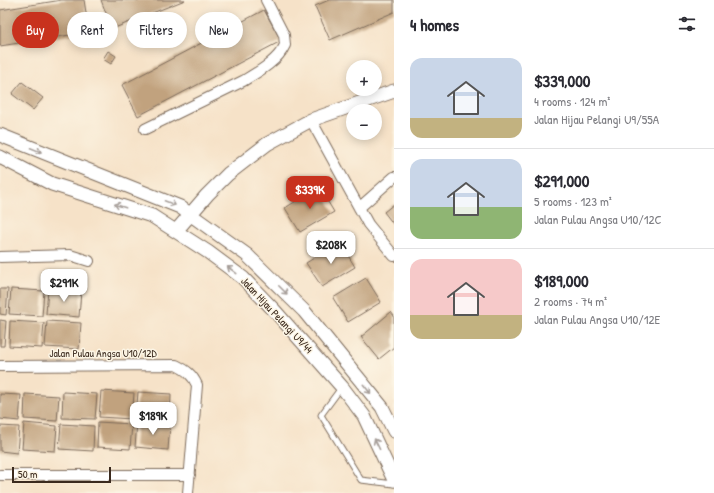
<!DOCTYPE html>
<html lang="en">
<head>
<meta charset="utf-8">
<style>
	:root { --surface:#fff; --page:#f7f7f7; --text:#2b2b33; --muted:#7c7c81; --line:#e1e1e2; --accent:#c8321e }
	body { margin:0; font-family:"Patrick Hand",sans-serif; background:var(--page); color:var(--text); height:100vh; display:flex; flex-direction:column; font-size:15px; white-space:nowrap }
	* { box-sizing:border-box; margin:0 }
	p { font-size:13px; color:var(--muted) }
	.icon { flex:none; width:22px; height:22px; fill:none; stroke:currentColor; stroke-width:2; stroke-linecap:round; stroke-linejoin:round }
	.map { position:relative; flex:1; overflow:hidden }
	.sheet { display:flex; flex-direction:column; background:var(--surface); width:320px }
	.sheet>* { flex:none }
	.banner { position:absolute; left:12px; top:12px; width:322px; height:36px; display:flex; gap:8px }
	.fabs { position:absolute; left:346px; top:60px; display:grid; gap:8px }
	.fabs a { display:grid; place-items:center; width:36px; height:36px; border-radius:50%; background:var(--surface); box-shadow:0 2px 10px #0003; font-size:20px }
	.scale { position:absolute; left:12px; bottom:10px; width:99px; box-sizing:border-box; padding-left:4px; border:2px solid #3b2a1e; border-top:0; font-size:11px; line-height:14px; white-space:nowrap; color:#3b2a1e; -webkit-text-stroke:3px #fcf5e5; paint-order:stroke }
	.price { position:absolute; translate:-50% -34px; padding:0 9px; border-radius:8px; background:#fff; color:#222; font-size:13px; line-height:26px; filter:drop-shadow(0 1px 2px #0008) }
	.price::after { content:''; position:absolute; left:50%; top:24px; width:12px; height:9px; margin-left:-6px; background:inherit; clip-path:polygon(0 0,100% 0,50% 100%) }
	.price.current { background:var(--accent); color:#fff }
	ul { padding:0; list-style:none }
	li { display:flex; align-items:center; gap:12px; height:100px; padding:0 16px }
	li+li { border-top:1px solid var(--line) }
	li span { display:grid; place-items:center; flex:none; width:112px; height:80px; border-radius:12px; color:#555 }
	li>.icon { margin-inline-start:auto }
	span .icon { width:48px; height:48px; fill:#fffc; stroke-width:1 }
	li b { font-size:17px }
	h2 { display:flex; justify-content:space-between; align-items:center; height:48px; padding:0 16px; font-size:17px }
	.tag { padding:0 14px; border-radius:18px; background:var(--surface); box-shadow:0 2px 10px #0003; font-size:14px; line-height:36px }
	.tag.current { background:var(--accent); color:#fff }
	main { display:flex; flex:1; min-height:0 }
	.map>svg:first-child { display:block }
	.building { fill:#c1a27e }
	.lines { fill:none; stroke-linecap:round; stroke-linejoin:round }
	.service-casing { stroke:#7c6a5a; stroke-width:7 }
	.minor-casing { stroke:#7c6a5a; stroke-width:12 }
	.tertiary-casing { stroke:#7c6a5a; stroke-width:15 }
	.service { stroke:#fff; stroke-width:5 }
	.minor { stroke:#fff; stroke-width:10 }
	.tertiary { stroke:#fff; stroke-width:13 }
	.oneway { stroke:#a79f9a }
	.labels { text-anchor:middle; stroke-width:3; stroke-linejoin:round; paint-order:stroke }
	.street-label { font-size:11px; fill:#3b2a1e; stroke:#fcf5e5 }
</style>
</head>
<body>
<main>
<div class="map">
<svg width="394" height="493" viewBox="0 0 394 493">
	<rect width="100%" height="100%" fill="#fcf5e5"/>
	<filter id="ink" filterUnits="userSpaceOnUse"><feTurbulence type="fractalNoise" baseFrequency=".025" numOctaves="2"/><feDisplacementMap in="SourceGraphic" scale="8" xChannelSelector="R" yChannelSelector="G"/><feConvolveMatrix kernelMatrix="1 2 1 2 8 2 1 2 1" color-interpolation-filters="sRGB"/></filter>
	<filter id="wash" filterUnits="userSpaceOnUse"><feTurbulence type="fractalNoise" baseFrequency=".012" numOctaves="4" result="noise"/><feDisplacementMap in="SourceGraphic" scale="16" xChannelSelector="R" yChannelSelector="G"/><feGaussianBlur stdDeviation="0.9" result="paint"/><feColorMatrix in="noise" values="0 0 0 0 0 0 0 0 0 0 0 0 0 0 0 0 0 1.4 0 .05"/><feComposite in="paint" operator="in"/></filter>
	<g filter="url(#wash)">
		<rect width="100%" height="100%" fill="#f6e2c8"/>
		<g id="blocks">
			<path class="building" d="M62,0h22l5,32 -89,14v-36z
				M101,0h84l-73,29z
				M329,0h65v12l-64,28 -15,-34z
				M264,10l17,31 -143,75 -16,-31z
				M108,51l8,5 -5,8 -8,-5z
				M22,82l21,16 -10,12 -21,-16z
				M319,187l15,25 -34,20 -15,-24z
				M394,204v21l-10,-13z
				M340,242l15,25 -33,20 -16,-24z
				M366,278l15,24 -33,20 -15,-24z
				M0,289h8l-2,26 -6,-1z
				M11,289l33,2 -2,25 -33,-2z
				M48,289l33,2 -2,26 -33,-3z
				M391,312l3,4v31l-15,12 -18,-22z
				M0,320l6,1 -2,25h-4z
				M10,321l34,2 -2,25 -33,-2z
				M47,321l34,2 -2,26 -34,-2z
				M101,391l33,2 -2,26 -33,-2z
				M63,392l34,2 -2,25 -33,-1z
				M138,392l33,2 -1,25 -34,-2z
				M0,394l21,1 -2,26 -19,-2z
				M25,394l34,2 -2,25 -33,-2z
				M98,422l34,2 -2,25 -33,-2z
				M137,422l33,2 -2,26 -33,-3z
				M24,423l33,3 -2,25 -33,-2z
				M61,424l33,2 -1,25 -34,-2z
				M0,426l19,1 -2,26 -17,-2z"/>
		</g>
	</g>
	<g filter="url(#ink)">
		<use href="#blocks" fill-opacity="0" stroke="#7c6a5a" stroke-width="1"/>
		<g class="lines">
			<defs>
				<path id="service" d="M341,388l-20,27 40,65 33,4"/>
				<path id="minor" d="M311,120l57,104 26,32
					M145,129l98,-48c15,-9 35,-20 42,-36l-1,-10 -18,-35
					M359,208l35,-31
					M0,257l70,-2 19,6
					M0,366l176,-1c10,5 16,9 21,20l-9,108
					M0,475h190"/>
				<path id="tertiary" d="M0,135l180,72 67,48 57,56 78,96 12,24
					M0,157l52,27 100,32 56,36 35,26 31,32 68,77 22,29 30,64
					M176,231l31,-36 21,-21 39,-30 44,-24 83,-29"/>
			</defs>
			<use href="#service" class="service-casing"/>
			<use href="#minor" class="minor-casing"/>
			<use href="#tertiary" class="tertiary-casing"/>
			<use href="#service" class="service"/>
			<use href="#minor" class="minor"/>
			<use href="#tertiary" class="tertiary"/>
		</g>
		<defs><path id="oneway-shaft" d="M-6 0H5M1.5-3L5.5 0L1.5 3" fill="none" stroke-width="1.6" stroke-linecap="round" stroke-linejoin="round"/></defs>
		<g class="oneway">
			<use href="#oneway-shaft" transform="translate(36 150) rotate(22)"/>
			<use href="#oneway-shaft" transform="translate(170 203) rotate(22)"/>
			<use href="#oneway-shaft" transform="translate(120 206) rotate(-162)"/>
			<use href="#oneway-shaft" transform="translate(232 270) rotate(-143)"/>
			<use href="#oneway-shaft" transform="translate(283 290) rotate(45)"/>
			<use href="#oneway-shaft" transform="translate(367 389) rotate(51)"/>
			<use href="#oneway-shaft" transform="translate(377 444) rotate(-116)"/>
		</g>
	</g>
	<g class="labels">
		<g class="street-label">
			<text transform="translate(277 315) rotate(47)" y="4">Jalan Hijau Pelangi U9/44</text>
			<text x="103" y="357">Jalan Pulau Angsa U10/12D</text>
		</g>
	</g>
</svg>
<div class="fabs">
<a>+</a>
<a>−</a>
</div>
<div class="scale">50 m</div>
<b class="price current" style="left:310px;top:210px">$339K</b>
<b class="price" style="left:331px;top:265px">$208K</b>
<b class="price" style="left:64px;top:303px">$291K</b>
<b class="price" style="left:153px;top:436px">$189K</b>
<div class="banner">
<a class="tag current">Buy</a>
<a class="tag">Rent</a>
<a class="tag">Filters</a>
<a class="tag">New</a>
</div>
</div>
<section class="sheet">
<h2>4 homes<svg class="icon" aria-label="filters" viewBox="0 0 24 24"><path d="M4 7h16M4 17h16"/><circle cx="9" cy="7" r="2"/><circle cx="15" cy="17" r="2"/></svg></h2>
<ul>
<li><span style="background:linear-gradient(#c9d6e8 75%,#c2b280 0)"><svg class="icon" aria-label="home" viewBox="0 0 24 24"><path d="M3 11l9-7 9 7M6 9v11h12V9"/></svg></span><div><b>$339,000</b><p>4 rooms · 124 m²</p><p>Jalan Hijau Pelangi U9/55A</p></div></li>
<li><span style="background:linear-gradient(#c9d6e8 60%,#8fb573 0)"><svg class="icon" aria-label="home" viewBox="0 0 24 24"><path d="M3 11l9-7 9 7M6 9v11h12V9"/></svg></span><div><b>$291,000</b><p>5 rooms · 123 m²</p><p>Jalan Pulau Angsa U10/12C</p></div></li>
<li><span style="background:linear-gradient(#f6c9c9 70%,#c2b280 0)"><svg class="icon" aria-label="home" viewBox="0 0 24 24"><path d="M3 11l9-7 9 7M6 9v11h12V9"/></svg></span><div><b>$189,000</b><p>2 rooms · 74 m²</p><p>Jalan Pulau Angsa U10/12E</p></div></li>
</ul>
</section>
</main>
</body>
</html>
